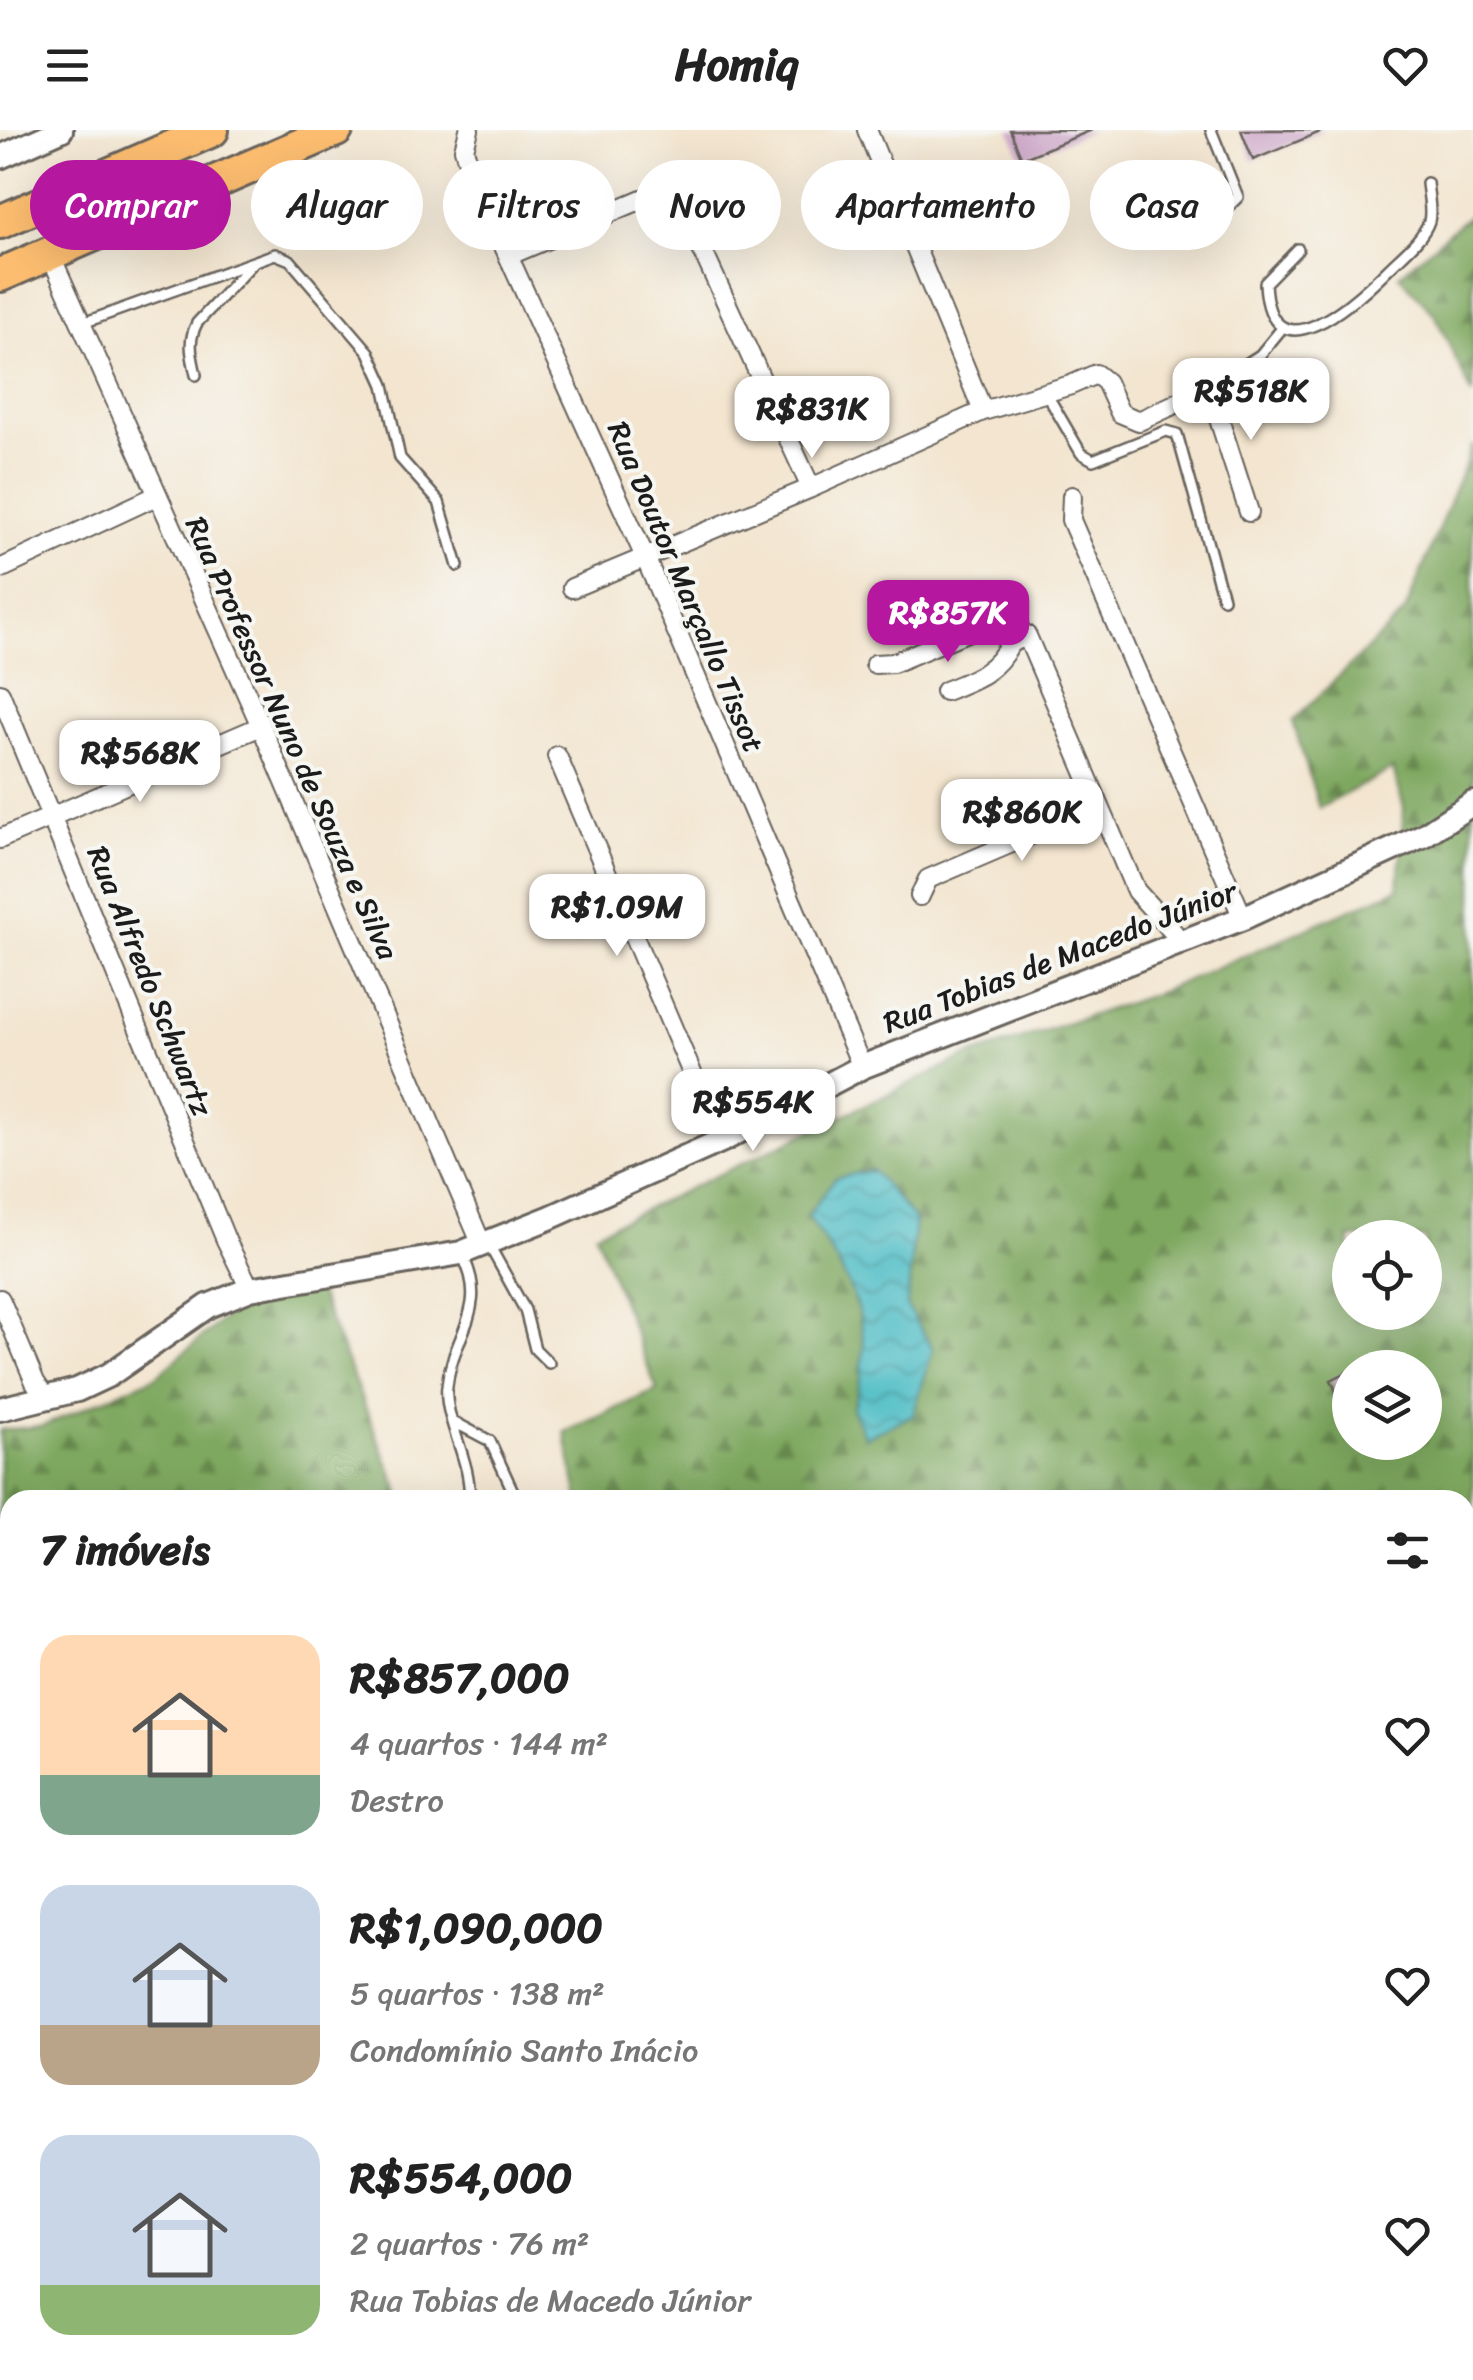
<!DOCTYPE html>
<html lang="pt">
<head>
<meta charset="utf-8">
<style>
	:root { --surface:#fff; --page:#f6f6f6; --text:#222; --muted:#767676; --accent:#b5179e }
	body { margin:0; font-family:Sriracha,sans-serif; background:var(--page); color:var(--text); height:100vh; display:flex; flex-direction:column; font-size:38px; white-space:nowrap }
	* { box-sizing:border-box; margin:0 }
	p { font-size:32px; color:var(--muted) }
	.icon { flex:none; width:55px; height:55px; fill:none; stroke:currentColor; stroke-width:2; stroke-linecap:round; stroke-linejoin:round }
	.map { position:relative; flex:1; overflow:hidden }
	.drawer { position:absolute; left:0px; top:1360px; width:1475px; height:890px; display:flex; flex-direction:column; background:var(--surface); border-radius:30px 30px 0 0; box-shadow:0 10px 40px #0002 }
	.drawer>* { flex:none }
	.top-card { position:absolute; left:30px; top:30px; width:1415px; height:90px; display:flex; gap:20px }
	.buttons { position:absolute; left:1332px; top:1090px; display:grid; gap:20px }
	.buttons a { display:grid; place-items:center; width:110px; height:110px; border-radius:50%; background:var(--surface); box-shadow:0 10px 40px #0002; font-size:50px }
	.price { position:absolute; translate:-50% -85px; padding:0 22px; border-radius:20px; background:#fff; color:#222; font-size:32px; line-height:65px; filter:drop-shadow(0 2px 5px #0008) }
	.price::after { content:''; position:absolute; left:50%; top:60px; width:30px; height:22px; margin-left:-15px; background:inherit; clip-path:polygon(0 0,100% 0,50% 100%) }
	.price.selected { background:var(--accent); color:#fff }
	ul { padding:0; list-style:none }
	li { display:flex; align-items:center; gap:30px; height:250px; padding:0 40px }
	li span { display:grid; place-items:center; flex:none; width:280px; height:200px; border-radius:30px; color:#555 }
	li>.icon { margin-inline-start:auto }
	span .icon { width:120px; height:120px; fill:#fffc; stroke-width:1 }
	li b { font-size:42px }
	h2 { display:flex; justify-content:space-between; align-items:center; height:120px; padding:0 40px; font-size:42px }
	.tag { padding:0 35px; border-radius:45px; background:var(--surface); box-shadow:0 10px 40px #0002; font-size:35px; line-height:90px }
	.tag.selected { background:var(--accent); color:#fff }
	header { display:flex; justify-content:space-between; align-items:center; height:130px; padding:0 40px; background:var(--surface); font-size:45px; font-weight:800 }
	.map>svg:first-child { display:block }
	.built { fill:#dcd6f6 }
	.forest { fill:url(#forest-firs); stroke:#4d623d; stroke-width:2.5; fill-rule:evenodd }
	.water { fill:url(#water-waves); stroke:#366d71; stroke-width:2.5 }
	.building { fill:#cca5c7 }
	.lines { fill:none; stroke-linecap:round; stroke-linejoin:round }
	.service-casing { stroke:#67625b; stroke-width:14 }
	.minor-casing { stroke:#67625b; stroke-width:22 }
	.tertiary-casing { stroke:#67625b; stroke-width:28 }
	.motorway-casing { stroke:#67625b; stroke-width:38 }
	.service { stroke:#fff; stroke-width:9 }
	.minor { stroke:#fff; stroke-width:18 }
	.tertiary { stroke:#fff; stroke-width:22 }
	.motorway { stroke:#fcbd6f; stroke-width:32 }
	.labels { text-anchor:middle; stroke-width:8; stroke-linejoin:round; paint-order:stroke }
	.street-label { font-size:30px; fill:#1c1c1c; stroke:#f6f6f2 }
</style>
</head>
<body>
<header><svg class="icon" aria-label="menu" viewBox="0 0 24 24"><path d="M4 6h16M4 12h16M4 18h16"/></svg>Homiq<svg class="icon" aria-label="heart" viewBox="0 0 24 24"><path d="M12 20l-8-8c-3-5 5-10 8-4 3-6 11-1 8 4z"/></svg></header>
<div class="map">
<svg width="1473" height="2250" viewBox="0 0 1473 2250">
	<defs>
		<pattern id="forest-firs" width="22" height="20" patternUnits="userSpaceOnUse" patternTransform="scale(2.5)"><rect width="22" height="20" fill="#7ea75e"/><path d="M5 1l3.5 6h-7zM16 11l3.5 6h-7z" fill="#66874d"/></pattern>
		<pattern id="water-waves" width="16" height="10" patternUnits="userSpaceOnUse" patternTransform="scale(2.5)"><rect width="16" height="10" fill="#50bec6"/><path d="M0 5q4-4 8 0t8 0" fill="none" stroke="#429aa0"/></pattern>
	</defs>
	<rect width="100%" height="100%" fill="#f6f6f2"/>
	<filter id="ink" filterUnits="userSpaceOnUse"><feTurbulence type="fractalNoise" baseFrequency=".01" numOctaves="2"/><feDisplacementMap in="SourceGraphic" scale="20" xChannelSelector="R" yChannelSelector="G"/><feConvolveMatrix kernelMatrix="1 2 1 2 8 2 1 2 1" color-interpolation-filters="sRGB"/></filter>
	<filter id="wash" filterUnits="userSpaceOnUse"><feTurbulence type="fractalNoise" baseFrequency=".0048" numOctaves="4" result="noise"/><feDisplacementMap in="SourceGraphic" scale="40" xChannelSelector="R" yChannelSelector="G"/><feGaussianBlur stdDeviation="2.25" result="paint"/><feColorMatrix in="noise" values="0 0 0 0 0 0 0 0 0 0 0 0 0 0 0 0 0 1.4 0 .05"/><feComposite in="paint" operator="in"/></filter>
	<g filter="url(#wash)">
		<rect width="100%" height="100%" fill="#f3e5cf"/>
		<path class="built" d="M1465,2154l8,16v80h-155l-4,-10h151z"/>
		<path class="forest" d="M1473,82v184l-38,-81 -36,-40z
			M1473,314v1678l-8,3v-625h-886l-14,-68 92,-42 -62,-157 371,-176 189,-63 243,-105 6,-81 -11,-39 -74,39 -26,-87 112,-109zM1350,1108h75v74h-75zM1350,1238h75v74h-75z
			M316,1156l87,214h-393v385l-10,-22v-433l43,-4 114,-50 75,-65z
			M0,2114l10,15v111h325l4,10h-339z
			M596,2240h84v10h-80z
			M809,2240h179l-16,10h-158z
			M1169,2240h145l4,10h-147z"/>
		<path class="water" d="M872,1040l43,50 -8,87 26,42 -20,66 -48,22 -13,-28c29,-79 -1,-128 -44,-193l27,-38z"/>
		<g id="blocks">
			<path class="building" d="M1010,0h82l-70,29z
				M1241,0h84l-72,30z
				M1347,1242l3,27 -9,4 -10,-23z"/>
		</g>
	</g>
	<g filter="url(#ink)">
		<use href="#blocks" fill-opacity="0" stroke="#67625b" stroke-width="2.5"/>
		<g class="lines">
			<defs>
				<path id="service" d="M1156,105l69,-25 13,-13 -27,-67
					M1298,119l-33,34c5,98 92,17 124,-15 13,-13 34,-29 40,-47 3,-10 -1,-27 -2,-38
					M80,194l195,-70 15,6 79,92 15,33 16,73 39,44 19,64
					M196,245c-4,-19 -9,-33 1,-52l56,-60
					M1209,258l51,-33 23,-28
					M1046,263l35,60 12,7 73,-29 11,3 46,164
					M489,1115l36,65 10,39 14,14
					M461,1123c31,56 -9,81 -14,133 -4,33 26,77 22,114
					M454,1292l36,19 27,59
					M1288,2243l26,7"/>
				<path id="minor" d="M469,0l-5,19 8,27 173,381 217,510
					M867,0l116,281
					M50,124l211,472 221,519
					M510,125l132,-56 23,-2 18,11 128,280
					M1072,366l-1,24 172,398
					M0,439l156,-73
					M572,458l239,-100 172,-77 88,-26 25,-11 10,8 14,31 19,8 70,-33 40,124
					M875,534l18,-1 76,-32 22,-25 36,30 109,255 38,42 4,12
					M945,561c28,-11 52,-19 65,-48l17,-7
					M0,563l226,547 24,49
					M557,626l152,357 14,27
					M0,709l261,-113
					M920,766l8,-17 170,-73
					M0,1169l35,83 11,16
					M0,1872l10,-9
					M0,2099l10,-2
					M454,2240l3,10
					M1272,2250l16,-7"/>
				<path id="tertiary" d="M0,27l61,-27
					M0,1279l77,-19 32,-15 99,-69 42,-17 211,-36 88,-35 174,-78 139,-73 381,-149 181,-83 49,-32"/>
				<path id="motorway" d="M0,92l212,-92
					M0,145l336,-145"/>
			</defs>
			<use href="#service" class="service-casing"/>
			<use href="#minor" class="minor-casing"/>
			<use href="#tertiary" class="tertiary-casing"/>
			<use href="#motorway" class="motorway-casing"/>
			<use href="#service" class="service"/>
			<use href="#minor" class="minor"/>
			<use href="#tertiary" class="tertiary"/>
			<use href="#motorway" class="motorway"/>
		</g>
	</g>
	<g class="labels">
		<g class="street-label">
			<text transform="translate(686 457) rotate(67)" y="10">Rua Doutor Marçallo Tissot</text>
			<text transform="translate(292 608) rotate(66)" y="10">Rua Professor Nuno de Souza e Silva</text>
			<text transform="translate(1060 827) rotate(-21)" y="10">Rua Tobias de Macedo Júnior</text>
			<text transform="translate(150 851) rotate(68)" y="10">Rua Alfredo Schwartz</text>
		</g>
	</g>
</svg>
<div class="buttons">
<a><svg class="icon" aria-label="locate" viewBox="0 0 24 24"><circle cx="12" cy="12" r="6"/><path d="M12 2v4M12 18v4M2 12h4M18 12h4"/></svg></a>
<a><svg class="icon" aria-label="layers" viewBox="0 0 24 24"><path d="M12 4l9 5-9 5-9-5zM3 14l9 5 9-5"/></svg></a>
</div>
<b class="price" style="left:1251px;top:313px">R$518K</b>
<b class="price" style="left:812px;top:331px">R$831K</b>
<b class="price selected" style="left:948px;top:535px">R$857K</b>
<b class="price" style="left:140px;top:675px">R$568K</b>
<b class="price" style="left:1022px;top:734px">R$860K</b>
<b class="price" style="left:617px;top:829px">R$1.09M</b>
<b class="price" style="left:753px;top:1024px">R$554K</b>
<div class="top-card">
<a class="tag selected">Comprar</a>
<a class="tag">Alugar</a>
<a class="tag">Filtros</a>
<a class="tag">Novo</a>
<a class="tag">Apartamento</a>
<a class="tag">Casa</a>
</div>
<section class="drawer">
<h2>7 imóveis<svg class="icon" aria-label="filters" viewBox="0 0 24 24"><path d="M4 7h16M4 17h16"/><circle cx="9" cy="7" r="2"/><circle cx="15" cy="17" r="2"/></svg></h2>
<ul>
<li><span style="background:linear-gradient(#ffd9b3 70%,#7fa58c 0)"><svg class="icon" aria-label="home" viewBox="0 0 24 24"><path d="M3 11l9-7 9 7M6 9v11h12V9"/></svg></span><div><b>R$857,000</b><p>4 quartos · 144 m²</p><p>Destro</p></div><svg class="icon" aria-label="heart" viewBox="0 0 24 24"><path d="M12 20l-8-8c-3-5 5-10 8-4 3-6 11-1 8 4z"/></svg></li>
<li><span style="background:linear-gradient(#c9d6e8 70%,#b9a48a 0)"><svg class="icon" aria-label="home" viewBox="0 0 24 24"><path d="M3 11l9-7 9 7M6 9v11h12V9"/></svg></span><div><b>R$1,090,000</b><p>5 quartos · 138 m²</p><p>Condomínio Santo Inácio</p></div><svg class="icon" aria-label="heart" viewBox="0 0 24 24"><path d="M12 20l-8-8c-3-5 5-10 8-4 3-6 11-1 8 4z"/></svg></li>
<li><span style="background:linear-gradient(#c9d6e8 75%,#8fb573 0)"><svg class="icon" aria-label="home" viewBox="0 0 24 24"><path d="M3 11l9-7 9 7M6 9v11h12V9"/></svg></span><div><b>R$554,000</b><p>2 quartos · 76 m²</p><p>Rua Tobias de Macedo Júnior</p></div><svg class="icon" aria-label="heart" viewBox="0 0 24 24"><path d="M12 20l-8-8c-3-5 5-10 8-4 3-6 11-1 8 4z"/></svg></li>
</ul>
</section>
</div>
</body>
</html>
